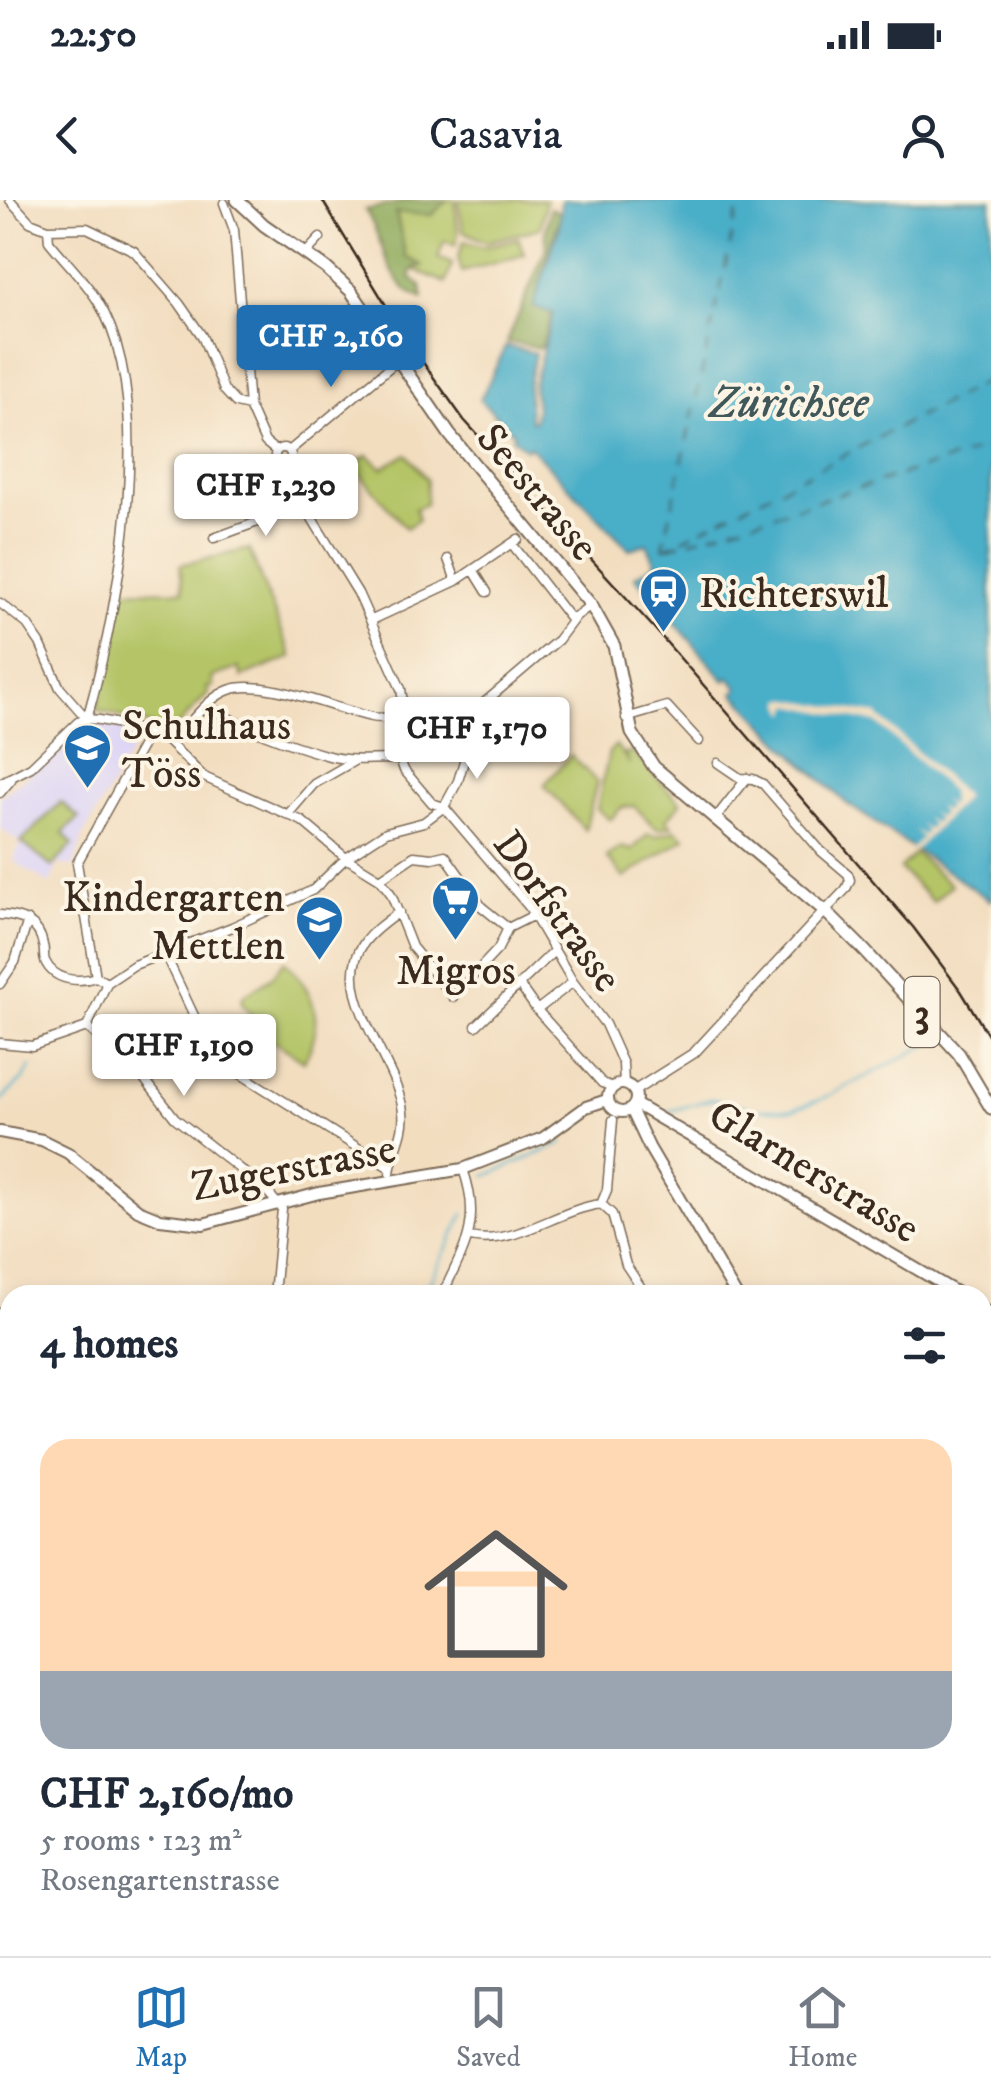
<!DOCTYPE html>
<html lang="en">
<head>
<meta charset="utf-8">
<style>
	:root { --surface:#fff; --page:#f2f2f3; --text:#1f2937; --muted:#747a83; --line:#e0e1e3; --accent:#1f6fb2 }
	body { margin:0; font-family:"IM FELL DW Pica",serif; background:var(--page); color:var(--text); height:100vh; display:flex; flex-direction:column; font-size:38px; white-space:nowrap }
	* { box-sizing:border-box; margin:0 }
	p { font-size:32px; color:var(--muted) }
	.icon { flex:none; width:55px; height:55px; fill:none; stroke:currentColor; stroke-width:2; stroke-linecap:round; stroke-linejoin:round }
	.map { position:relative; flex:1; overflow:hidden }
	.sheet { position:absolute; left:0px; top:1085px; width:992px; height:672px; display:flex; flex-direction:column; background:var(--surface); border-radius:30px 30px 0 0; box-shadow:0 5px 15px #0003 }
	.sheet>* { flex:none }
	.price { position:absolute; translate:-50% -85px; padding:0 22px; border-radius:10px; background:#fff; color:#222; font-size:32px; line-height:65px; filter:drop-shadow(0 2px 5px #0008) }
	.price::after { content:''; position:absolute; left:50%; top:60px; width:30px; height:22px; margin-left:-15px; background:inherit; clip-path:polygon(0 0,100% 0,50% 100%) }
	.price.on { background:var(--accent); color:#fff }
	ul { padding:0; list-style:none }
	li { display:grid; align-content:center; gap:20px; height:530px; padding:0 40px }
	li span { display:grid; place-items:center; height:310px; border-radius:30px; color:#555 }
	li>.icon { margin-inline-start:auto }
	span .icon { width:180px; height:180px; fill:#fffc; stroke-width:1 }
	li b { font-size:42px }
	h2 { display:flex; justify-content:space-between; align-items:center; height:120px; padding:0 40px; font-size:42px }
	.status { display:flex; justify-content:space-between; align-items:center; height:70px; padding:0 50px; background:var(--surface); direction:ltr }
	.status svg { height:28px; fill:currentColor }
	header { display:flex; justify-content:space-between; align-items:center; height:130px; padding:0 40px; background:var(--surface); font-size:45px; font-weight:600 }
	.tab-bar { display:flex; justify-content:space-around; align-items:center; height:140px; border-top:2px solid var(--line); background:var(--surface); font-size:28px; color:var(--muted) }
	.tab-bar a { display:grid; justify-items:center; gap:5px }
	.tab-bar .on { color:var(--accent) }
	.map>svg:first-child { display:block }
	.built { fill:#ddd5f6 }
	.green { fill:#b4c466; stroke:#787742; stroke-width:2.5 }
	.forest { fill:#8faa5b; stroke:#656a3c; stroke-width:2.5 }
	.water { fill:#49aec8; stroke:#426c73; stroke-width:2.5 }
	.pier { fill:#f2ddbf }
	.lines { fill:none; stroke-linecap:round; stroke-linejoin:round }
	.stream { stroke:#49aec8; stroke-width:2.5 }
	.ferry { stroke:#40585a; stroke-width:2.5; stroke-dasharray:12 10; stroke-linecap:butt }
	.minor-casing { stroke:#7b6956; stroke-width:11 }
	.tertiary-casing { stroke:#7b6956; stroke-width:12 }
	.secondary-casing { stroke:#7b6956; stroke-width:14 }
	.primary-casing { stroke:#7b6956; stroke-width:15 }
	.minor { stroke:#fff; stroke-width:8 }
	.tertiary { stroke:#fff; stroke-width:9 }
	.secondary { stroke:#fff; stroke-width:10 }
	.primary { stroke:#fff; stroke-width:11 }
	.rail { stroke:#3b2a1e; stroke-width:2.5 }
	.labels { text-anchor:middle; stroke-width:8; stroke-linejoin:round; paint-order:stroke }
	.shield { fill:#fcf5e5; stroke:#75675a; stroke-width:2.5 }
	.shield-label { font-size:40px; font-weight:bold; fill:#3b2a1e }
	.street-label { font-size:42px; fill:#3b2a1e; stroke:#fcf5e5 }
	.poi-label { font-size:42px; fill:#3b2a1e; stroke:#fcf5e5; text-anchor:start }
	.water-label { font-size:45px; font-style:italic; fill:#40585a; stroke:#fcf5e5 }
</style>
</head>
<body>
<div class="status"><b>22:50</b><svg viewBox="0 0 49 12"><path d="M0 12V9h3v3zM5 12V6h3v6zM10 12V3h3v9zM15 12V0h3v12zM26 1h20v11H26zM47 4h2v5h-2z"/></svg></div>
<header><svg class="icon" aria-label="back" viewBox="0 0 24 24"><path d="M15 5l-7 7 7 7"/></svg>Casavia<svg class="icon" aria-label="person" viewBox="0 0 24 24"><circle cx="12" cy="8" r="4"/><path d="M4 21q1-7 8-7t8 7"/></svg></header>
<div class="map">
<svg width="991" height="1756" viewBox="0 0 991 1756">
	<rect width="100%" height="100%" fill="#fcf5e5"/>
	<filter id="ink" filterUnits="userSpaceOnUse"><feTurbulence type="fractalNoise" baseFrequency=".01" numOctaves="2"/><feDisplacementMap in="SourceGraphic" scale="20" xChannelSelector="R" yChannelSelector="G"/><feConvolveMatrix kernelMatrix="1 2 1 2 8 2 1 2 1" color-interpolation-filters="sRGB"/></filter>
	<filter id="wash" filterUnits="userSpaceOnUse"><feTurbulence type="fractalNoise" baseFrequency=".0048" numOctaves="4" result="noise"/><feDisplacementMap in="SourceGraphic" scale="40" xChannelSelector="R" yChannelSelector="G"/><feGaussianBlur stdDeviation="2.25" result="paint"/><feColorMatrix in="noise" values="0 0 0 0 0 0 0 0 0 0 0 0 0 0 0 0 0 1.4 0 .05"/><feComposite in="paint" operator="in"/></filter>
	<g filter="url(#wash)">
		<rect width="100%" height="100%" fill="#f2ddbf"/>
		<path class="built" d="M105,524l32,9 2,5 -55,96 -11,33 -15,-3 -8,20 -37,-23 7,-18 -20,-15v-31l26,-20 43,-42 16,-8z"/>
		<path class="green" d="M447,0h8l3,35 -3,10 -11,-4 -6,17 14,6 -6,19 -33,-14 8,-3 -15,-9 -10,-45 35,3z
			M458,0h88l-6,28 -54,14 -23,-11z
			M518,38l6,17 -62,17 -4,-14 6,-17 20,6z
			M407,254l20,26 -1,24 -11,5 3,11 -12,8 -53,-62 15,-11 14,13z
			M249,349l43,108 -50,20 -3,-9 -27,9 1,9 -6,2 2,5 -33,34 -17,1 -62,-18 27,-120 59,1 -3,-26z
			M616,545l14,19 -5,-10 7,-2 49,51 -15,17 6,6 -15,3 -23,-23 -13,2 -11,12 -13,-11 12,-57z
			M571,555l26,27 -12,48 -41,-45z
			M61,602l18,16 -16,15 10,12 -21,22 -31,-25z
			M676,630l9,8 -61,40 -17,-21 14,-10 11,3 16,-16 7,2z
			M915,653l36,32 -18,17 -33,-33z
			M284,761c31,29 42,63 20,100l-38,-25 -24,-33 1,-7 29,-19z"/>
		<path class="forest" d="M411,0h36l-15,15 -36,-2 10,44 16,8 -9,4 -3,8 11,9 2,13c-37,-11 -39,-62 -58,-89z
			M550,8l11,5 -28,94 20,5 -12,36 -34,-6 40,-96 -2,-14z
			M10,1720v28h304l1,8h-315v-26z"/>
		<path class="water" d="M561,0h430v701l-145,-98 -59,-55 -53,-55 4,-5 -9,-11 -4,4 -90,-105 21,-12 -9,-20 -18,5 -100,-103 -3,3 -14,-12 2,-4 -34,-33 26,-54 29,7 -7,33 2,34 4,1 2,-13 -3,-22 20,-73 -20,-6 26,-79z"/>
		<path class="pier" d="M784,498l92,16 87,80 1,4 -49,53 -4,-2 11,-11 -8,-8 9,5 3,-4 -7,-7 9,5 3,-4 -6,-7 9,5 3,-4 -7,-7 9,5 3,-4 -6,-7 8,5 4,-4 -7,-7 9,5 1,-14 -74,-68 -86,-18 -3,9 -5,-10z"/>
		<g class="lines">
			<path class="stream" d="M0,901l24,-23 7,-11
				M667,912l45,-13 46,10 34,1 30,-11 107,-55
				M486,976l77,-33
				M423,1095l41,-81
				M191,1748l1,8"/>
			<path class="ferry" d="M669,347l322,-100
				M663,348l77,-348
				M663,349l328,-170"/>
		</g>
	</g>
	<g filter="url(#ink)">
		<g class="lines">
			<defs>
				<path id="minor" d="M10,0l20,22 18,7 39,-1 47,23 45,52 23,33 22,54 12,13 13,3
					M224,3l10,27 15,176 16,36 11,9
					M48,29l1,12c15,19 35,38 48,59 63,100 20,311 -10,419
					M306,53l14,-15
					M275 256a8 8 0 1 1 16 0a8 8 0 1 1-16 0Z
					M289,251l108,-90
					M284,264l5,17 69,112 43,96 4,27 -5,43 4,11 28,33 12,4 85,100 44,75 32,42 18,40 1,20
					M214,338l90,-33
					M512,344l60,77
					M448,359l8,22
					M474,371l13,21
					M0,403l27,21 13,19 20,45 27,31
					M372,420l84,-39 62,-42
					M207,504c24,21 90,43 122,52 23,6 48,3 71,3
					M626,518l41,-12 32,35
					M87,519c31,0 59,18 90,15 18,-14 30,-36 52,-44 34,-13 107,20 143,27 12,3 26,-3 38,1 20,8 34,19 57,22
					M161,535l43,42 98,44 44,37 34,21 11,15 21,53 41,50 45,-48 10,-21 26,-13
					M718,563l22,15 13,1 10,5 58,67 27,23 2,6 -4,9 -21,22
					M0,583l31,-16 47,-45 9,-3
					M0,593l11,-13
					M289,613l25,-29 40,-23
					M715,619l32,-41
					M380,679l34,-23 18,2 13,-3 37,52 26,21
					M0,715c21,1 39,7 43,30 2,5 0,11 2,16 9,20 34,22 51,16l11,6 27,-18 98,-38 81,-37 33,-32 40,-26 38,-10 20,-15 14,-26 6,-20 3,-28 12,-26 79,-67 18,-24 15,-11
					M164,752l40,85 35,36 151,95
					M96,777l-19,-114 73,-131
					M107,783l-20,44 52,45 36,46 90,71 17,20 -8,86
					M0,784l15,-22 13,-42
					M520,786l17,24 65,73 11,4
					M537,810l36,-28
					M476,826l78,-75
					M0,843l32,3 55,-19
					M390,973c2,-20 16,-40 13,-61 -5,-51 -75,-120 -39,-169 8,-12 23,-22 35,-31
					M601,1004l11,10 14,51 20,30
					M601,1004l6,-14 6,-70
					M470,1037c44,10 86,-27 131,-33
					M442,1095c23,-48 40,-73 21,-126
					M0,1113l10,1
					M982,1203l9,6
					M10,1286l-4,9 4,55
					M0,1392l7,-10 3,-16
					M982,1589l9,4
					M982,1689l9,5
					M693,1748l63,8"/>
				<path id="tertiary" d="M634,891l60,-38 131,-142"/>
				<path id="secondary" d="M608 898a14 14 0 1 1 28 0a14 14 0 1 1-28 0Z
					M635,904l326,191
					M631,909l18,38 87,148
					M0,932l42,8 26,13 70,57 22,9 43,5 116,-31 144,-24 80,-31 43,-31 21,-7
					M982,1109l9,5
					M982,1386l9,6"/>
				<path id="primary" d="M237,0l27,25 62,43 25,23 99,144 141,170 23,41 18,87 22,34 171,144 40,40 94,103 32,54"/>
			</defs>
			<use href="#minor" class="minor-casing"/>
			<use href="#tertiary" class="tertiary-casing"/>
			<use href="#secondary" class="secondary-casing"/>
			<use href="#primary" class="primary-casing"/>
			<use href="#minor" class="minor"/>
			<use href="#tertiary" class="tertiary"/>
			<use href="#secondary" class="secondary"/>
			<use href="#primary" class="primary"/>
			<path class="rail" d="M322,0l85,140 57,80 190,208 259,299 48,64 30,49"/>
		</g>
	</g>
	<defs>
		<symbol id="station-pin" viewBox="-11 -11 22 30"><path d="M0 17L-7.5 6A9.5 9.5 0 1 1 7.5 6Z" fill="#1f6fb2" stroke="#fcf5e5"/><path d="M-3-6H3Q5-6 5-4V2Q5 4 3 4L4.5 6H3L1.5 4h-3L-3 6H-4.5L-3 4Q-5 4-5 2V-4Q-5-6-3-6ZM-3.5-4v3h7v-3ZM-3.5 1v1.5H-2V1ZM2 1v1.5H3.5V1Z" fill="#fff"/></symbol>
		<symbol id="school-pin" viewBox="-11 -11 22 30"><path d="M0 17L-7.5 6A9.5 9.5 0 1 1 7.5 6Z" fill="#1f6fb2" stroke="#fcf5e5"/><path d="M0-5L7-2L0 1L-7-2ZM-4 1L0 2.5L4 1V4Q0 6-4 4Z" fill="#fff"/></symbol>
		<symbol id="supermarket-pin" viewBox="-11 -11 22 30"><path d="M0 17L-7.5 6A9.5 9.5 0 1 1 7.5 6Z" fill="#1f6fb2" stroke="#fcf5e5"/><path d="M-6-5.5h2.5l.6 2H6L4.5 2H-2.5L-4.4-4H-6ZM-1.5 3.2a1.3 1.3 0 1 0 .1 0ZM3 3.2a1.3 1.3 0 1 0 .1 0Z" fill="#fff"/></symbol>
	</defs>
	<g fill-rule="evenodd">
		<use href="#station-pin" x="636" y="364" width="55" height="75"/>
		<use href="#school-pin" x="60" y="520" width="55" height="75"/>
		<use href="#supermarket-pin" x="428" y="672" width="55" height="75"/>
		<use href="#school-pin" x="292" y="692" width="55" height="75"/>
	</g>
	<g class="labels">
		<rect class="shield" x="904.5" y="777" width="35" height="70" rx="8"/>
		<g class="shield-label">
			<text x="922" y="826">3</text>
		</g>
		<g class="street-label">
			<text transform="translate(539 291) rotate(50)" y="15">Seestrasse</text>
			<text transform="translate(559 710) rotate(54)" y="15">Dorfstrasse</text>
			<text transform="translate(293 966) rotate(-11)" y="15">Zugerstrasse</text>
			<text transform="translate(815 970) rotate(31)" y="15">Glarnerstrasse</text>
		</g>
		<g class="poi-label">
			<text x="699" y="407">Richterswil</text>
			<text x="122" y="539">Schulhaus<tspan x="122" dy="48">Töss</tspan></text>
			<text x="285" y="711" text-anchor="end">Kindergarten<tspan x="285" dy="48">Mettlen</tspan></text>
			<text x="456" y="784" text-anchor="middle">Migros</text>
		</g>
		<g class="water-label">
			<text x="789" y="217">Zürichsee</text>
		</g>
	</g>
</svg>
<b class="price on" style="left:331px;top:190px">CHF 2,160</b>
<b class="price" style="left:266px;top:339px">CHF 1,230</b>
<b class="price" style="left:477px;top:582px">CHF 1,170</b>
<b class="price" style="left:184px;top:899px">CHF 1,190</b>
<section class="sheet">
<h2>4 homes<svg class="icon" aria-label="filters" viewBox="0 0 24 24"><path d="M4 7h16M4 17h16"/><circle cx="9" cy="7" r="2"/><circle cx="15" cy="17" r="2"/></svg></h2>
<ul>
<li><span style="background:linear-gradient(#ffd9b3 75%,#9aa5b1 0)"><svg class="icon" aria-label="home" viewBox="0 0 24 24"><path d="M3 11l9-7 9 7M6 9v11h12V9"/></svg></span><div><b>CHF 2,160/mo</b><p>5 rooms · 123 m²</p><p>Rosengartenstrasse</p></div></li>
</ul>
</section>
</div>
<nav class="tab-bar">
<a class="on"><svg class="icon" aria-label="map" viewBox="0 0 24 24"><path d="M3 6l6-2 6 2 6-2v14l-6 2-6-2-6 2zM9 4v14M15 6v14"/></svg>Map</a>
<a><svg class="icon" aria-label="saved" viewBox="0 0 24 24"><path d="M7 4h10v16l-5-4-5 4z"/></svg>Saved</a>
<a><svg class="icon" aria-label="home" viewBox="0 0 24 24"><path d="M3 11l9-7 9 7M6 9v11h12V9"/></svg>Home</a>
</nav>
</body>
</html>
